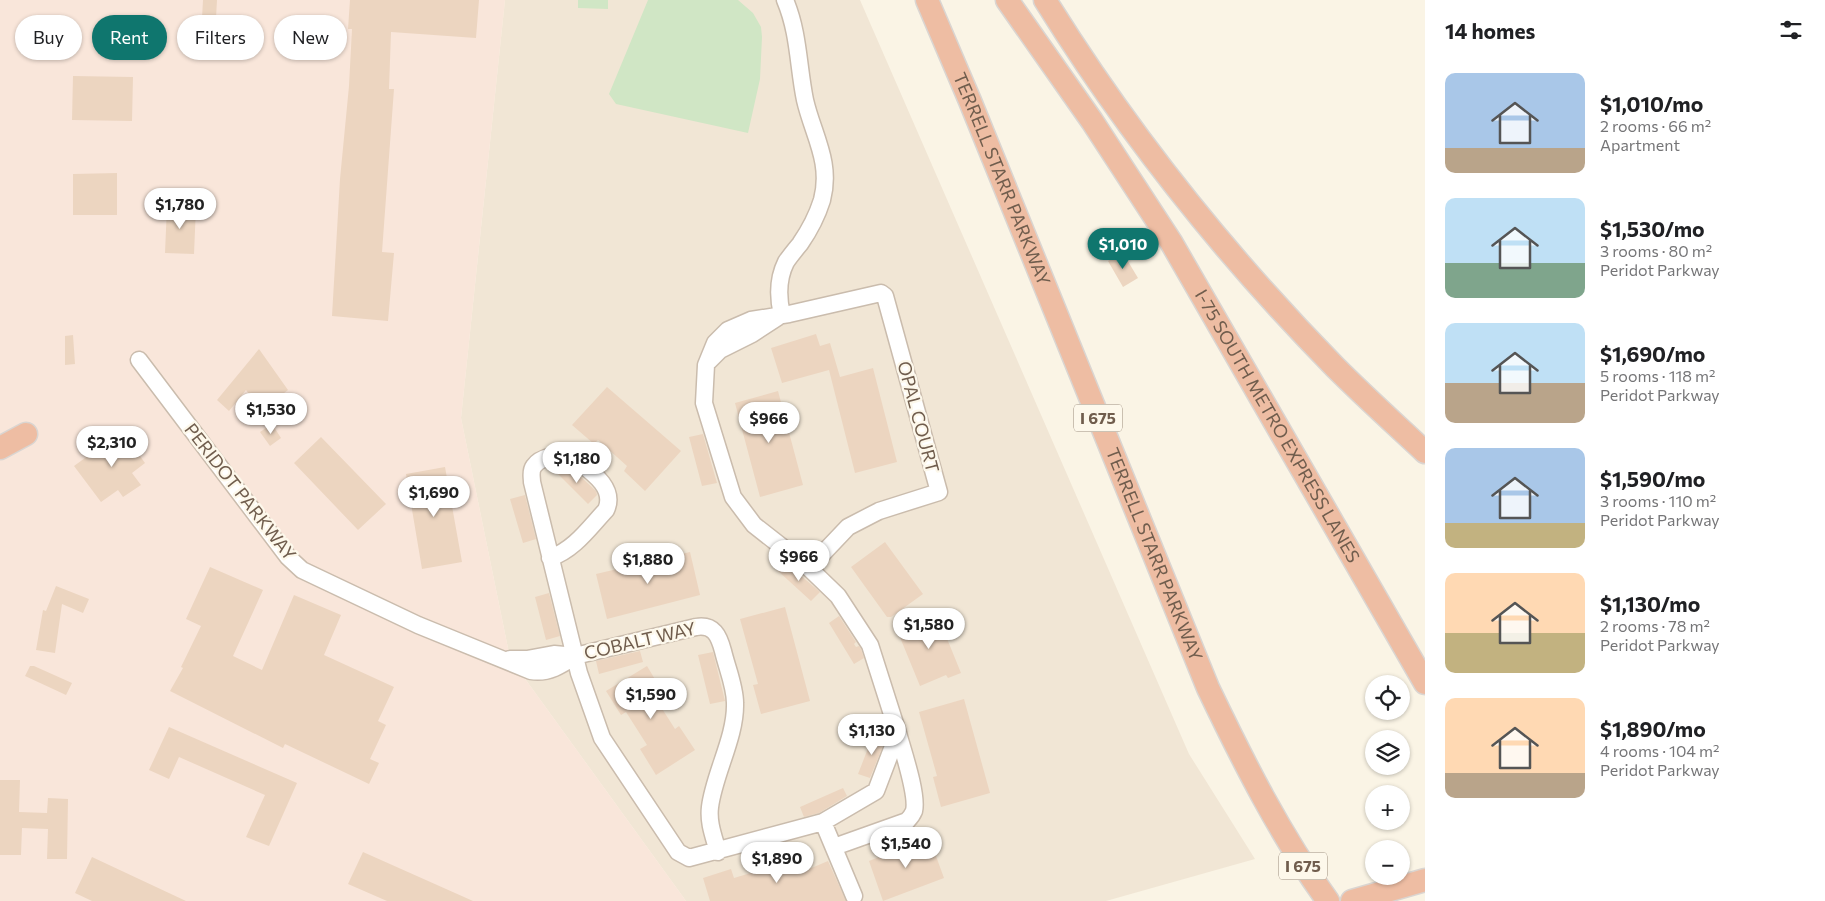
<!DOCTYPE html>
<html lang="en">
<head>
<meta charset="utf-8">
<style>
	:root { --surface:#fff; --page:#f6f6f6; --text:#202124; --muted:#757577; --accent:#0f766e }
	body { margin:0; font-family:Commissioner,sans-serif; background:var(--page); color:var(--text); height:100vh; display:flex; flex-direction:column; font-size:19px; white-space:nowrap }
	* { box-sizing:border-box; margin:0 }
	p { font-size:16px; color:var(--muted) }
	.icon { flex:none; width:28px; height:28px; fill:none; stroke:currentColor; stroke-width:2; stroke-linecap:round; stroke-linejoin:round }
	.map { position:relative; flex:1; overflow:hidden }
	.side { display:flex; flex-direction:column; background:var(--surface); width:400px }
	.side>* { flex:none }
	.top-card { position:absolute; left:15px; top:15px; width:475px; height:45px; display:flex; gap:10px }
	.tools { position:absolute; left:1365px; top:675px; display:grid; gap:10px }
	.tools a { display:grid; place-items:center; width:45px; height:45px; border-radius:50%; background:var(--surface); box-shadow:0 1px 4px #0004; font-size:25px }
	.price { position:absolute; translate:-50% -42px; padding:0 11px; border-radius:18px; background:#fff; color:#222; font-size:16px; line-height:32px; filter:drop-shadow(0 1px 2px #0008) }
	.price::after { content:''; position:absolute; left:50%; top:30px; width:15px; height:11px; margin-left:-8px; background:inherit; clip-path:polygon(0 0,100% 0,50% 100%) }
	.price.current { background:var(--accent); color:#fff }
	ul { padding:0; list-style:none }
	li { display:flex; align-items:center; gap:15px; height:125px; padding:0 20px }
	li span { display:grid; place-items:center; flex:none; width:140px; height:100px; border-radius:10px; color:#555 }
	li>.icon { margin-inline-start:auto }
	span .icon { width:60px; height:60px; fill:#fffc; stroke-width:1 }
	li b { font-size:21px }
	h2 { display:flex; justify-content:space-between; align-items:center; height:60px; padding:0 20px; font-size:21px }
	.tag { padding:0 18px; border-radius:22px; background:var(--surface); box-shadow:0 1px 4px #0004; font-size:18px; line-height:45px }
	.tag.current { background:var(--accent); color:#fff }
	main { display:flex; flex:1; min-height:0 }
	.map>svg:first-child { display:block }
	.residential { fill:#f1e6d5 }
	.commercial { fill:#f9e6da }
	.green { fill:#d0e6c5 }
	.building { fill:#ecd5c0 }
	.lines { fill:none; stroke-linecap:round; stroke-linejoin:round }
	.minor-casing { stroke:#cabcad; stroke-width:19 }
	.highway-casing { stroke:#dad5d1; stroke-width:25 }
	.minor { stroke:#fff; stroke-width:16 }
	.highway { stroke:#eebda3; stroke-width:22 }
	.labels { text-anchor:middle; stroke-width:4.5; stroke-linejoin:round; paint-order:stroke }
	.shield { fill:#fdf8eb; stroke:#9a8c7c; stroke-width:1 }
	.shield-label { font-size:16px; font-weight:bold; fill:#705d4d }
	.street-label { font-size:18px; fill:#705d4d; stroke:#fdf8eb }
</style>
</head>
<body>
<main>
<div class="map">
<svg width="1425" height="901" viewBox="0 0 1425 901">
	<rect width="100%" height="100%" fill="#faf4e5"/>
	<path class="residential" d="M505,0h355l329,754 66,105 -149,42h-420l-176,-243 -49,-240z"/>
	<path class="commercial" d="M0,0h505l-44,418 49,240 176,243h-686z"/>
	<path class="green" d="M578,0h30v9l-30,-1z
		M648,0h90l15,13 8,14 1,10 -2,42 -12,54 -132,-29 -7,-10z"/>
	<path class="building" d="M203,0h14l-2,36h-14z
		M350,0h129l-3,38 -85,-6 -2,57h5l-12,163 12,1 -6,68 -56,-5 8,-137 9,-93 3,-57h-4z
		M73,76l60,1 -1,44 -60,-1z
		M117,173v42h-44v-41z
		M167,206l29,1 -2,47 -29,-1z
		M1123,253l15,25 -15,9 -15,-26z
		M816,334l4,12 10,-3 10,34 33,-9 24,94 -42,11 -26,-103 -47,13 -11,-35z
		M73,335l2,29 -10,1v-29z
		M259,349l29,41 -14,11 5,8 -13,9 -20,-28 -17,21 -12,-11z
		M607,387l74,64 -36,40 -21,-20 3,-5 -29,-26 -4,4 -22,-19z
		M778,391l25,94 -43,12 -25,-94z
		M272,424l9,14 -11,8 -10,-14z
		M122,431l23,32 -13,10 9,12 -18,12 -5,-7 -17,12 -27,-36z
		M703,434l14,49 -15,3 -13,-49z
		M321,437l65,67 -28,26 -64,-67z
		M563,465h3l15,12 15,14 1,4 -9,9 -32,-32z
		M445,467l17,95 -40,7 -16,-95z
		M525,495l11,44 -13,4 -13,-44z
		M885,542l38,52 -32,23h-4l-36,-50z
		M690,552l10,43 -93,24 -11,-45z
		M785,562l35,30 -9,9 -34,-31z
		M210,567l53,23 -30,66 29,14 32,-75 47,20 -17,40 70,32 -16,34 8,4 -16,34 9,4 -10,21 -84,-40 -2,4 -113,-57 13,-23 -2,-1 20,-41 -15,-7z
		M56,586l33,13 -6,14 -21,-9 -7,49 -19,-3 7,-40 3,1z
		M549,593l11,43 -14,4 -11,-43z
		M785,607l25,94 -49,13 -8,-29 5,-1 -18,-65z
		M937,614l24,59 -13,5 -2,-3 -26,11 -23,-56z
		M839,616l17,26 -2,2 2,3 3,-1 2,3 3,9 -10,6 -25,-41z
		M640,651l3,11 -44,12 -3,-13z
		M713,652l12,49 -15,3 -12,-49z
		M30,666h4l38,17 -6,12 -41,-19z
		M647,666l15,25 -8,5 21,33 4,-3 16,24 -39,25 -16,-26 7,-4 -21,-33 -5,3 -15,-24z
		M964,699l26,94 -49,14 -8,-30 4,-1 -18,-64z
		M169,727l128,56 -28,63 -23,-9 19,-42 -86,-38 -10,22 -20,-9z
		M874,733l12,5 -16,40 -12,-4z
		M0,780h20l-1,32 28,1 1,-15 20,1 -1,60h-20l1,-30 -26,-1 -1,27h-21z
		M843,788l4,8 -28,17 -15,4 -4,-10z
		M929,837l15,41 -61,23 -14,-40z
		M363,852l110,49h-86l-39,-17z
		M797,855l5,17 26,-11 18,40h-136l-7,-23 28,-9 3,9 37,-11 -1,-4z
		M92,857l94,44h-94l-17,-8z"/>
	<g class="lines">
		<defs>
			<path id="minor" d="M782,315c-4,-17 -4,-37 4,-53 4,-6 9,-12 14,-18 9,-13 17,-28 22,-44 10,-38 -9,-65 -17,-100 -7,-34 -6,-67 -20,-100
				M139,360l149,197 14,13 116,55 113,46c17,3 31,-6 44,-15
				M709,361l11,-11 32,-16 26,-17
				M550,558c24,-8 39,-30 56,-48 11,-24 -19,-41 -35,-54 -9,-4 -31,1 -37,10 -4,5 -2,11 -2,16l47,191 23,65 76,114 11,6 134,-36 53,-31 22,-58 -28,-88 -32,-49 -29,-28 -55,-43 -21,-28 -29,-94 2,-38 9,-22 13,-13 23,-10 38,-6 92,-21 4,3 54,196 -60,19 -31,16 -39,41
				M510,659h17l27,-5 21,2 121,-29c18,-3 23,9 27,24 4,17 12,35 12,52 1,34 -21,71 -25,104 -2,16 4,30 8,45
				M823,822l31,74
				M834,847l73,-26c3,-3 5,-5 7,-10 4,-16 -11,-60 -16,-78"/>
			<g id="highway">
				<path id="s1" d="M927,0l43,101 238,587c35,73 72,147 120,213"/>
				<path id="s2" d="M1007,0l85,121 79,121 254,441"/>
				<path d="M1045,0c82,132 181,256 290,367 29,29 60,57 90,85"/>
				<path d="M0,448l26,-14"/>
				<path d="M1352,901l73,-21"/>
			</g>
		</defs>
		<use href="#minor" class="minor-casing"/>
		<use href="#highway" class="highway-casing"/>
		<use href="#minor" class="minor"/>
		<use href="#highway" class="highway"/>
	</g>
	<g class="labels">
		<g class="shield">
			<rect x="1074" y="404.5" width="48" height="27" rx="4"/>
			<rect x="1279" y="852.5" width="48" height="27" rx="4"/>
		</g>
		<g class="shield-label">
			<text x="1098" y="424">I 675</text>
			<text x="1303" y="872">I 675</text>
		</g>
		<g class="street-label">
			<text dy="6" stroke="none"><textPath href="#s1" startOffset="194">TERRELL STARR PARKWAY</textPath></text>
			<text transform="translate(918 417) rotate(75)" y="6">OPAL COURT</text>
			<text dy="6" stroke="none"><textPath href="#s2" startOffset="505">I-75 SOUTH METRO EXPRESS LANES</textPath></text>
			<text transform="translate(240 492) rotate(52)" y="6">PERIDOT PARKWAY</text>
			<text dy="6" stroke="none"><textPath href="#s1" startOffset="599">TERRELL STARR PARKWAY</textPath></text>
			<text transform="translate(640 641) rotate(-13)" y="6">COBALT WAY</text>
		</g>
	</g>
</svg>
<div class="tools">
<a><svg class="icon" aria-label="locate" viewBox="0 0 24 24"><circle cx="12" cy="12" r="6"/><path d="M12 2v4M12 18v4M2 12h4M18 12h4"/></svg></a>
<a><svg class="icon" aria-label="layers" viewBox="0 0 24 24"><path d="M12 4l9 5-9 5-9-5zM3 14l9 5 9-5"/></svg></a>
<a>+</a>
<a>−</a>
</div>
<b class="price" style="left:180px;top:230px">$1,780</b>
<b class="price current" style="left:1123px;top:270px">$1,010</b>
<b class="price" style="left:271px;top:435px">$1,530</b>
<b class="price" style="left:769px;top:444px">$966</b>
<b class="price" style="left:112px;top:468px">$2,310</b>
<b class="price" style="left:577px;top:484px">$1,180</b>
<b class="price" style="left:434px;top:518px">$1,690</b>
<b class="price" style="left:799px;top:582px">$966</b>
<b class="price" style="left:648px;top:585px">$1,880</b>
<b class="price" style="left:929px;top:650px">$1,580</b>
<b class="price" style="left:651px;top:720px">$1,590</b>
<b class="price" style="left:872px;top:756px">$1,130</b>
<b class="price" style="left:906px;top:869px">$1,540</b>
<b class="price" style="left:777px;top:884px">$1,890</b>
<div class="top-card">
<a class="tag">Buy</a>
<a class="tag current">Rent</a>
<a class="tag">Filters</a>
<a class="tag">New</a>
</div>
</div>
<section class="side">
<h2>14 homes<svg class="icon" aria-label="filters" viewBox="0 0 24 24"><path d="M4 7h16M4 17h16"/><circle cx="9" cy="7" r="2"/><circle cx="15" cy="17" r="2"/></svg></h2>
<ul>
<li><span style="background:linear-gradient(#a9c7e8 75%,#b9a48a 0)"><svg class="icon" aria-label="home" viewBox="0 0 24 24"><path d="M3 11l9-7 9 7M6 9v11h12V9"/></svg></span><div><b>$1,010/mo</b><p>2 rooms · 66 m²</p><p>Apartment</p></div></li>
<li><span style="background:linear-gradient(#bfe0f5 65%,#7fa58c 0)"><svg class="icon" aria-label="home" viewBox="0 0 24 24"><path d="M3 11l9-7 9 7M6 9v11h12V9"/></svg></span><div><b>$1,530/mo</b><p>3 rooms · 80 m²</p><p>Peridot Parkway</p></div></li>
<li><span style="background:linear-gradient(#bfe0f5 60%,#b9a48a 0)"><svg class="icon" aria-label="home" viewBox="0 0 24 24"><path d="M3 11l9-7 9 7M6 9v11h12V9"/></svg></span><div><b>$1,690/mo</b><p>5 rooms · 118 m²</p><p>Peridot Parkway</p></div></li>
<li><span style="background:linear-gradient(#a9c7e8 75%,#c2b280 0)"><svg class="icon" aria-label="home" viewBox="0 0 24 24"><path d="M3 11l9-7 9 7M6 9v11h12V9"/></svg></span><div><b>$1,590/mo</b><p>3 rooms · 110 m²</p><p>Peridot Parkway</p></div></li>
<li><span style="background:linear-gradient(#ffd9b3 60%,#c2b280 0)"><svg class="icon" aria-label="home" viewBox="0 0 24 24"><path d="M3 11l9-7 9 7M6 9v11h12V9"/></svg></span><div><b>$1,130/mo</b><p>2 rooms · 78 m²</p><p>Peridot Parkway</p></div></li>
<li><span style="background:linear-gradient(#ffd9b3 75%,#b9a48a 0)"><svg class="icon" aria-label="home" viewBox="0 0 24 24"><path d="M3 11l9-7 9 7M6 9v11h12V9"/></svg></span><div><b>$1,890/mo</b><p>4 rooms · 104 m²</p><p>Peridot Parkway</p></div></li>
</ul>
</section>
</main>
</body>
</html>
